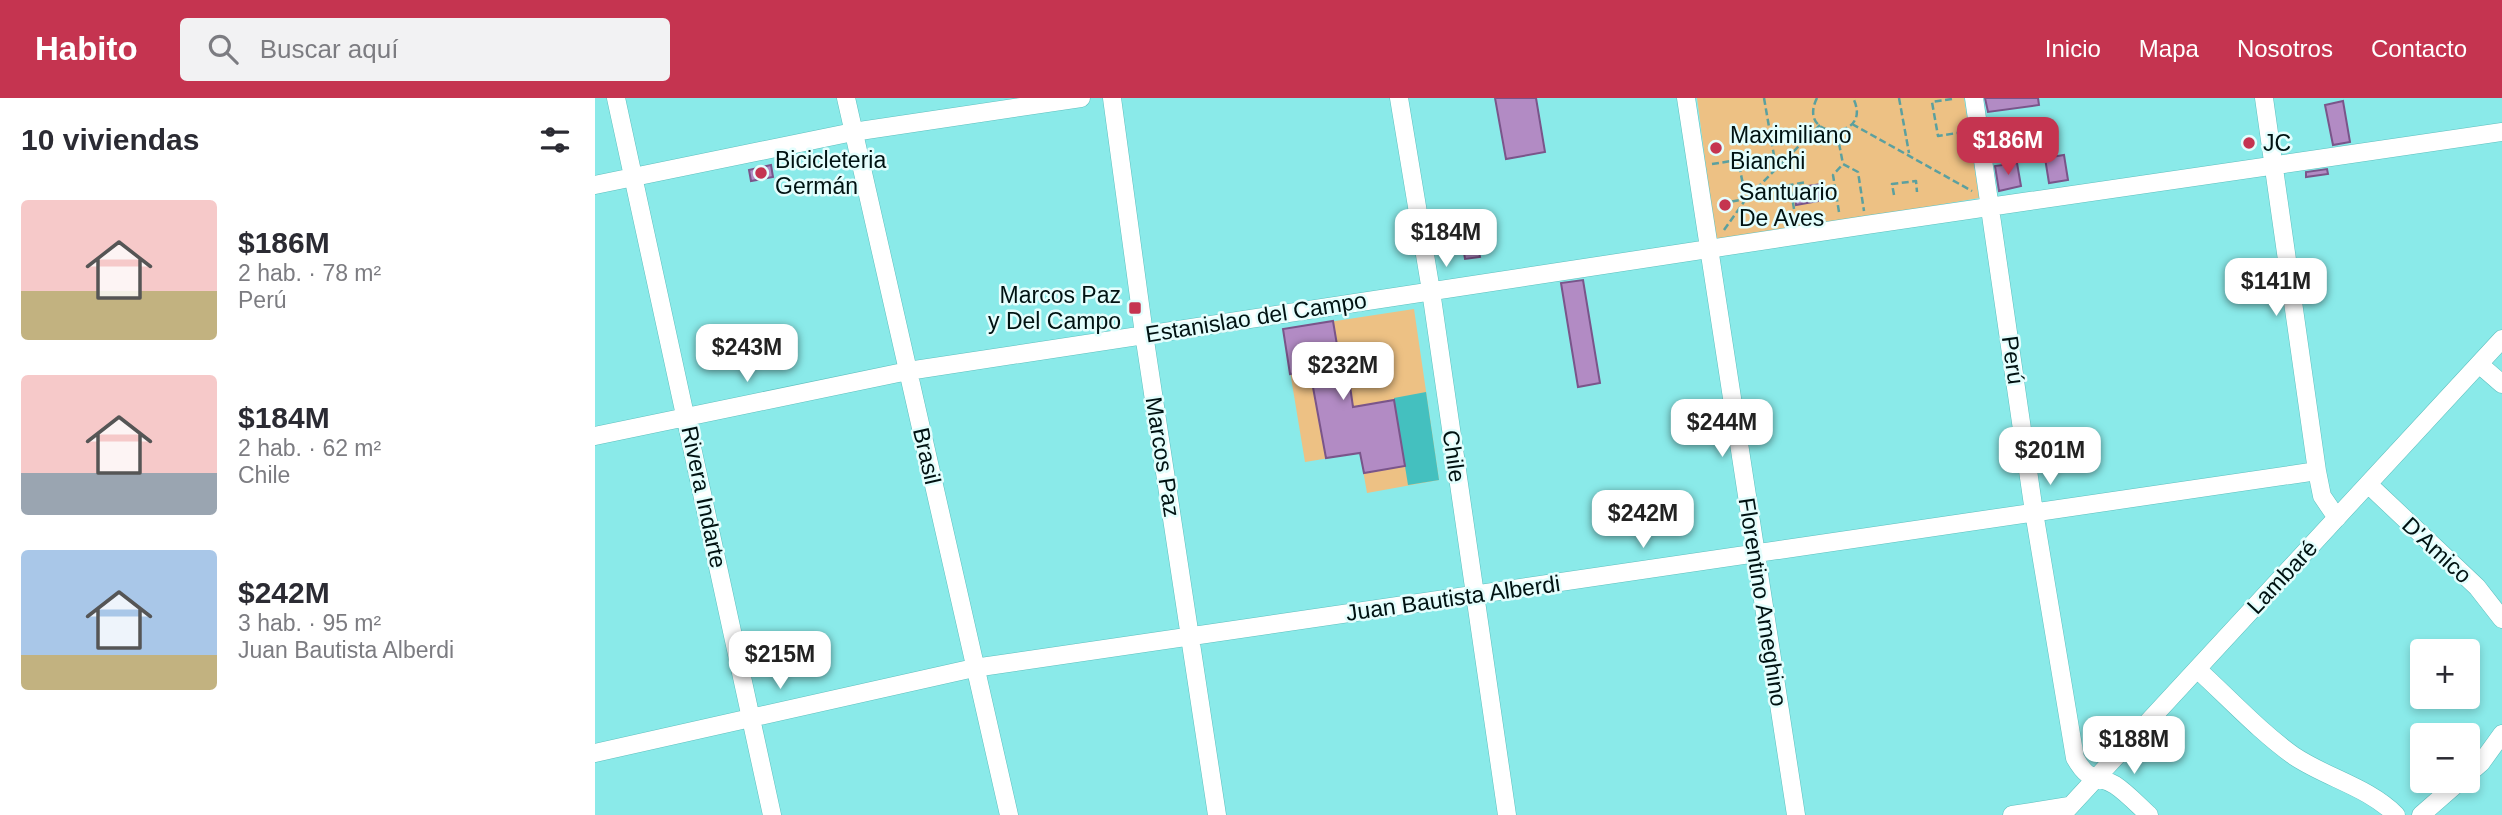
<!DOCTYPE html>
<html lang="es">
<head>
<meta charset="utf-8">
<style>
	:root { --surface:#fff; --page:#f2f2f3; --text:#2b2b33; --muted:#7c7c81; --accent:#c53450 }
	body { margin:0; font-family:Helvetica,sans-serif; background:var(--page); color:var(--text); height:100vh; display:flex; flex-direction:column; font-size:26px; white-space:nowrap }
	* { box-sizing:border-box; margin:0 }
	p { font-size:23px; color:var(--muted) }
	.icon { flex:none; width:38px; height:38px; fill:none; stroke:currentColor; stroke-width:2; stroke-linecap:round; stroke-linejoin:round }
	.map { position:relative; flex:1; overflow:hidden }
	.drawer { display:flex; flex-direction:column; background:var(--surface); width:595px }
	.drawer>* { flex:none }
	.buttons { position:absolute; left:1815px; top:541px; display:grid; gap:14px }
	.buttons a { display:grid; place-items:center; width:70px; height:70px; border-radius:7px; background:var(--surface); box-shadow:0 4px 10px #0003; font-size:35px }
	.price { position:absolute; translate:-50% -60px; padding:0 16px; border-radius:14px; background:#fff; color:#222; font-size:23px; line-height:46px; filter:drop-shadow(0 2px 4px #0008) }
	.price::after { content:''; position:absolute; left:50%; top:42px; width:21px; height:16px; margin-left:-10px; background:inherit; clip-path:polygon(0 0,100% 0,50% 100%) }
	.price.active { background:var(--accent); color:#fff }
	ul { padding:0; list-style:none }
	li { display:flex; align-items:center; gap:21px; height:175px; padding:0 21px }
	li span { display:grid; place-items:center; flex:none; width:196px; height:140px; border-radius:7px; color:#555 }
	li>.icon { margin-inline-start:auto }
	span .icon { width:84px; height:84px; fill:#fffc; stroke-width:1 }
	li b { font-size:30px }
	h2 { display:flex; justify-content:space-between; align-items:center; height:84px; padding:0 21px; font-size:30px }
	header { display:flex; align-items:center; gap:42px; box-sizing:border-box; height:98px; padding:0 35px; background:var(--accent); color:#fff }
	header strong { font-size:33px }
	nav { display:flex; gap:38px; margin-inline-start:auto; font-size:24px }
	.search { width:490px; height:63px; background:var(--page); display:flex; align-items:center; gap:18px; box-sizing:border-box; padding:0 24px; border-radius:7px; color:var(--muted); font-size:26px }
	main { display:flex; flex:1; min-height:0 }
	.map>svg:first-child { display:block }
	.green { fill:#edc184 }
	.water { fill:#44c0bf }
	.building { fill:#b28bc4; stroke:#7a558a; stroke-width:2 }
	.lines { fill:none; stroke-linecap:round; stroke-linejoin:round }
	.minor-casing { stroke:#5dbfbe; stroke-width:19 }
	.path { stroke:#5ba09f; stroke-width:2.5; stroke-dasharray:7 3.5; stroke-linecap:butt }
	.minor { stroke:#fff; stroke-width:18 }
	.poi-dot { fill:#c53450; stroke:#e4fefd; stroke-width:2.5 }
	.labels { text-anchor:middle; stroke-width:5; stroke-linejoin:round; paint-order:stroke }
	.poi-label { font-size:23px; fill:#001212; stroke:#e4fefd; text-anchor:start }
	.street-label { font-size:23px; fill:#001212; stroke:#e4fefd }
</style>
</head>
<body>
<header>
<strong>Habito</strong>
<div class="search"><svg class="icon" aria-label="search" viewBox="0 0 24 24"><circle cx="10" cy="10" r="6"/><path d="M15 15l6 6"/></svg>Buscar aquí</div>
<nav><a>Inicio</a><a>Mapa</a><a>Nosotros</a><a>Contacto</a></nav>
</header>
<main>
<section class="drawer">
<h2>10 viviendas<svg class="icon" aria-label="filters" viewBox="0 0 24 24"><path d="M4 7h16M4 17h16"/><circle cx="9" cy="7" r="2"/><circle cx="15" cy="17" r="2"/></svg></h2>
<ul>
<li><span style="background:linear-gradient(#f6c9c9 65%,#c2b280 0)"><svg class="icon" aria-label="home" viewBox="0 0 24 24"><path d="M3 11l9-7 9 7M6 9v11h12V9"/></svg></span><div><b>$186M</b><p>2 hab. · 78 m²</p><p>Perú</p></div></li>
<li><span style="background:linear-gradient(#f6c9c9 70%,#9aa5b1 0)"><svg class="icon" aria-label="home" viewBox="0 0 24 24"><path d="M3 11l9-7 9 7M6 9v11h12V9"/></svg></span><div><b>$184M</b><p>2 hab. · 62 m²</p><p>Chile</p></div></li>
<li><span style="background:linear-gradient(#a9c7e8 75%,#c2b280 0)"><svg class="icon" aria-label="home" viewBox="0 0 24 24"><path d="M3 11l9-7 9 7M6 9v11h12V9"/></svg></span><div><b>$242M</b><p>3 hab. · 95 m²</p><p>Juan Bautista Alberdi</p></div></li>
</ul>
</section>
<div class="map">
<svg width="1907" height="717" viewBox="0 0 1907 717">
	<rect width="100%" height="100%" fill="#8aeae9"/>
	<path class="green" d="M1102,0h267l15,100 -263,45z
		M819,211l25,171 -72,13 -7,-40 -55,9 -22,-133z"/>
	<path class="water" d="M831,294l13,88 -31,5 -14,-87z"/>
	<path class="building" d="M900,0h41l9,54 -39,7z
		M1390,0h53l1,7 -51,7z
		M1748,3l7,41 -17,3 -8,-40z
		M1469,57l4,25 -19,3 -4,-25z
		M1422,65l4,23 -22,5 -4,-25z
		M176,67l2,12 -22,4 -2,-11z
		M1732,71l1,5 -22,3v-5z
		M1227,86l2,16 -28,5 -2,-17z
		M881,139l4,20 -15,2 -3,-19z
		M988,182l17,103 -22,4 -17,-104z
		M738,223l11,66 6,-1 3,21 41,-7 11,66 -41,7 -4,-20 -34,5 -16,-87 -20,3 -7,-45z"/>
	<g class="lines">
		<defs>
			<path id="minor" d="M21,0l156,717
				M251,0l163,717
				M517,0l32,236 73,481
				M804,0l32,193 76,524
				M1091,0l110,717
				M1379,0l60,414 41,246c15,26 20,15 40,27 12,8 23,20 34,30
				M1669,0l53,373 5,25 15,22
				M0,87l258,-53 228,-34
				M1884,266l23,20
				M0,338l313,-65 958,-146 636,-93
				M1773,386l109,103 25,32
				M1602,571c32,29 62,62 97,87 33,22 74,31 102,59
				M0,655l379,-85 1343,-197
				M1872,677l14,-12 21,-29
				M1417,717l57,-9
				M1467,717l440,-476
				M1826,717l40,-35"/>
		</defs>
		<use href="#minor" class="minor-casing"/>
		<path class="path" d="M1169,0l12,69
			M1222,0c-22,44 58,43 36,0
			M1304,0l10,55
			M1357,1l-20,3 6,34 19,-3
			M1257,26l120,67
			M1242,35l6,31
			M1117,66l26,-4 8,39 -28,5
			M1299,97l-2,-11 24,-3 1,11
			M1199,111l-4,-24 17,-3
			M1244,114l-6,-37 10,-11 15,8 6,39
			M1129,132l22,-31 74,-74"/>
		<use href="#minor" class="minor"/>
	</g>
	<g class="poi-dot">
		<circle cx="1654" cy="45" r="7"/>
		<circle cx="1121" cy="50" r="7"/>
		<circle cx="166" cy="75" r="7"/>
		<circle cx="1130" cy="107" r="7"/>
		<rect x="533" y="203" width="14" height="14" rx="3.5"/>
	</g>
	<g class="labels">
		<g class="poi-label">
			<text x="1135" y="45">Maximiliano<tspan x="1135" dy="26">Bianchi</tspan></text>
			<text x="1668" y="53">JC</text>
			<text x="180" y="70">Bicicleteria<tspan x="180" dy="26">Germán</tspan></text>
			<text x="1144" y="102">Santuario<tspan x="1144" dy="26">De Aves</tspan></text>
			<text x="526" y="205" text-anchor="end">Marcos Paz<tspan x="526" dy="26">y Del Campo</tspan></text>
		</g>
		<g class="street-label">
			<text transform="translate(661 219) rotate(-9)" y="8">Estanislao del Campo</text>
			<text transform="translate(1418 262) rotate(82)" y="8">Perú</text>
			<text transform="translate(332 358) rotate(77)" y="8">Brasil</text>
			<text transform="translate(859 358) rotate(82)" y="8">Chile</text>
			<text transform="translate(568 359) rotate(81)" y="8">Marcos Paz</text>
			<text transform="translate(109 399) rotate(78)" y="8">Rivera Indarte</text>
			<text transform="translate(1842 452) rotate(43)" y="8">D'Amico</text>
			<text transform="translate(1687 479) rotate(-47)" y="8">Lambaré</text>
			<text transform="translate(858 500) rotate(-8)" y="8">Juan Bautista Alberdi</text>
			<text transform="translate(1168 504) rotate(81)" y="8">Florentino Ameghino</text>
		</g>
	</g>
</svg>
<div class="buttons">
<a>+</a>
<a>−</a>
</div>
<b class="price active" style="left:1413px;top:79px">$186M</b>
<b class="price" style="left:851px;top:171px">$184M</b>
<b class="price" style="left:1681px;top:220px">$141M</b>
<b class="price" style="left:152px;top:286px">$243M</b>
<b class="price" style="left:748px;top:304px">$232M</b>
<b class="price" style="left:1127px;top:361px">$244M</b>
<b class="price" style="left:1455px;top:389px">$201M</b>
<b class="price" style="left:1048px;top:452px">$242M</b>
<b class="price" style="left:185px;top:593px">$215M</b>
<b class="price" style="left:1539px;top:678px">$188M</b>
</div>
</main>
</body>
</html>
